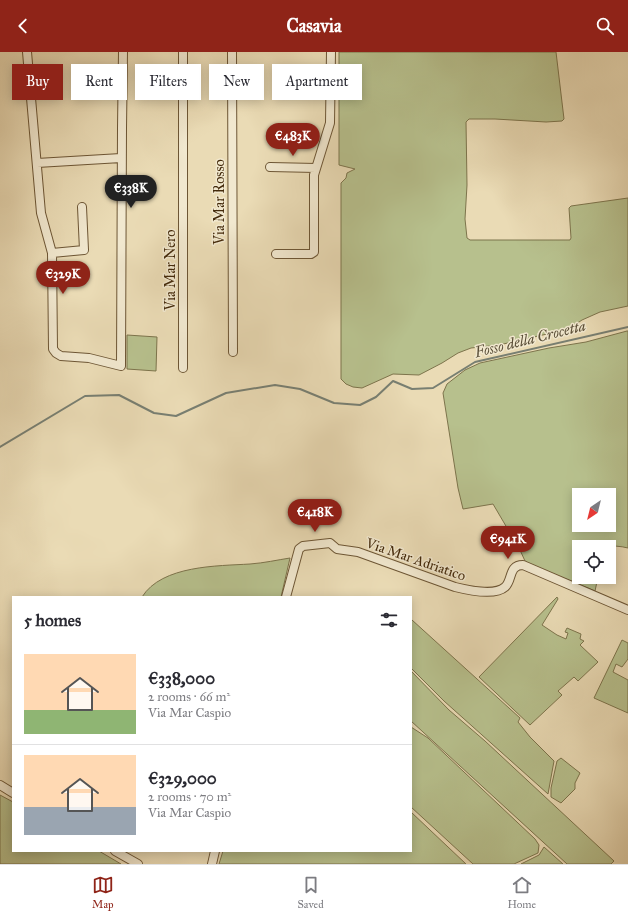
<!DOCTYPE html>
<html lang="en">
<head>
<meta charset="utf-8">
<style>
	:root { --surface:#fff; --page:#f7f7f7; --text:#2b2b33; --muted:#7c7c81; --line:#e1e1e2; --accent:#8f2418 }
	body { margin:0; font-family:"IM FELL Great Primer",serif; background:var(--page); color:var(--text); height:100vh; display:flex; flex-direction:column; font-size:15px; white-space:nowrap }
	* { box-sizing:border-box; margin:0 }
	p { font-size:13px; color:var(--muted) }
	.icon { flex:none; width:22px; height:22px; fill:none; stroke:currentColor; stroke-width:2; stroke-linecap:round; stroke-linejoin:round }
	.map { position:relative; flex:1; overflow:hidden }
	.sheet { position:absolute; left:12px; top:544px; width:400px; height:256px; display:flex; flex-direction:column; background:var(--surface); border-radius:0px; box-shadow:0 2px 10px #0003 }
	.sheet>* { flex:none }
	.banner { position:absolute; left:12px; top:12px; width:400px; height:36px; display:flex; gap:8px }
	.needle { width:26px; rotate:215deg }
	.fabs { position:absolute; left:572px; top:436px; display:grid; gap:8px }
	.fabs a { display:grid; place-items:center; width:44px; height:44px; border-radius:0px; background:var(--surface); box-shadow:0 2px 10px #0003; font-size:20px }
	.price { position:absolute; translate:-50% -34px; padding:0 9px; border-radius:14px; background:var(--accent); color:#fff; font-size:13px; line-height:26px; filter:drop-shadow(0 1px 2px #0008) }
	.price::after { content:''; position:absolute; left:50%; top:24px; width:12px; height:9px; margin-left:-6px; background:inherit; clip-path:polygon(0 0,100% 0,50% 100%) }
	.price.current { background:#222; color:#fff }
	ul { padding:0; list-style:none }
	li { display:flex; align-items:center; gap:12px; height:100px; padding:0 12px }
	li+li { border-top:1px solid var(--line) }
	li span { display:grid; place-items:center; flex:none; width:112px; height:80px; border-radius:0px; color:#555 }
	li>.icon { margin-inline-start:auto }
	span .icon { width:48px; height:48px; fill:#fffc; stroke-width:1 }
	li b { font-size:17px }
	h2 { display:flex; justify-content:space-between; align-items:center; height:48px; padding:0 12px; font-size:17px }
	.tag { padding:0 14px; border-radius:0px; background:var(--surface); box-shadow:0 2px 10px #0003; font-size:14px; line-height:36px }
	.tag.current { background:var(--accent); color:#fff }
	header { display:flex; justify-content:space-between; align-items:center; height:52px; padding:0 12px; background:var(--accent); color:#fff; font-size:18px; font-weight:800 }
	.dock { display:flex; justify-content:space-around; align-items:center; height:56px; border-top:1px solid var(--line); background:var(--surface); font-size:11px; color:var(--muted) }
	.dock a { display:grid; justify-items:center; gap:2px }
	.dock .current { color:var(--accent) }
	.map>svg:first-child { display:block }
	.green { fill:#b7c08d; stroke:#7d744c; fill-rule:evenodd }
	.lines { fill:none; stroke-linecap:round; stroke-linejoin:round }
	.stream { stroke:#787f72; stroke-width:2 }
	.minor-casing { stroke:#6d5635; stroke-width:10 }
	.minor { stroke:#f1e8cf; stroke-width:8 }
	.labels { text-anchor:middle; stroke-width:3; stroke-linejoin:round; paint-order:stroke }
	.street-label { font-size:14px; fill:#43290a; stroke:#f1e8cf }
	.water-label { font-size:15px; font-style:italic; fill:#594d36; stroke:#f1e8cf }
</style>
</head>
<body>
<header><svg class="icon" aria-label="back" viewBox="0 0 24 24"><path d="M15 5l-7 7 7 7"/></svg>Casavia<svg class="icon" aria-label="search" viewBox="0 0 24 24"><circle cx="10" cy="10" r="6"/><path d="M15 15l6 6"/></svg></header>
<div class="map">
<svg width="628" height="812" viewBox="0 0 628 812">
	<rect width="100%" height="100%" fill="#eadbb5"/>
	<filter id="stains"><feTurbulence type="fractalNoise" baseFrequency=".005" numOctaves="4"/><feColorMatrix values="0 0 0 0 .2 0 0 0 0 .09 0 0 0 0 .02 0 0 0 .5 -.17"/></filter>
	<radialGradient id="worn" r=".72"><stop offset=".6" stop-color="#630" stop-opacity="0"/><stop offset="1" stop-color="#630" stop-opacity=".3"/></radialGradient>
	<path class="green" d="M339,0h217l8,67 -2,2 -16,1 -51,-3h-26l-3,3 1,63 -2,34 2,19 3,2h100l1,-2 -2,-30 2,-2 57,-8v108l-28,6 -18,8 -9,6 -26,8 -48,11 -28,3 -13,5 -16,10 -23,12 -26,-1 -31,14 -9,-1 -7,-3 -5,-5v-196l5,-5 1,-5 8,-4 -16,-4z
		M627,279h1v217c-15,-4 -33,-1 -49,-1v30h19l-3,14 -66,-27 -4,-3 -5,-11 -27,-46 -30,5 -5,-21 -15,-95 4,-9 18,-14 15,-7 69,-15 37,-6zM579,443h30v30h-30z
		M127,283l30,2 -1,34 -29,-2z
		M290,506l-9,39h-139c20,-32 76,-31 108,-33 14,-1 27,-4 40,-6z
		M557,545l1,2 -16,26 15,10 9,4 2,-6 -3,-1 2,-4 14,6 -1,5 4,2 -4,4 18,17 -20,19 -4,-4 -16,14 4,4 -32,30 -51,-48z
		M411,568h1l108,98 -2,4 12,15 24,24 -6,33 -104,-93 -33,-33z
		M622,588l6,3v16l-6,8 -6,-3 -3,8 15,8v33l-34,-15z
		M411,619l38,39 36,31 129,120 -3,3h-44l-156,-143z
		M411,675l17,11 107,101 4,6 -1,8 -24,11h-41l-62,-57z
		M561,706l19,15 -5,10v6l-14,14 -10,-6v-9l6,-27z
		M0,743l13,7v49h86l22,13h-121z
		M411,760l55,52h-247l4,-13h188z
		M544,795l19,17h-42l18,-9z"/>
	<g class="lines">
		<path class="stream" d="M0,395l85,-51 34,-1 35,18 22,3 50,-23 49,-8 25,4 34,14 26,2 16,-8 17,-16 19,8 21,-1 42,-26 153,-35"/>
		<defs>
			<path id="minor" d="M27,0l14,161 11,40
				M232,0l1,300
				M37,111l84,-5
				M270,115l46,1
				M82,155l2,43 -32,3 1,96 3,4 5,3 28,2 32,8 1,-238 1,-76
				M276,202h35l3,-2v-77l16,-52 1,-71
				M183,316v-316
				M286,545l13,-48 4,-3 27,-3 7,6 21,3 97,35c12,3 40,9 50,0 8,-7 3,-22 18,-22l105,45
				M0,733l13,8
				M115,799l23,13
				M212,812l3,-13"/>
		</defs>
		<use href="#minor" class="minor-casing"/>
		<use href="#minor" class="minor"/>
	</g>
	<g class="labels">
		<g class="street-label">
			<text transform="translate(219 150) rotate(-90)" y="5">Via Mar Rosso</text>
			<text transform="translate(170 218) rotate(-90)" y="5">Via Mar Nero</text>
			<text transform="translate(416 507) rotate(19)" y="5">Via Mar Adriatico</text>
		</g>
		<g class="water-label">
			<text transform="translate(530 287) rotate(-14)" y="5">Fosso della Crocetta</text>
		</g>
	</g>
	<rect width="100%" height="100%" filter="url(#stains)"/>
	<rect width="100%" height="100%" fill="url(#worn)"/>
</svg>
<div class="fabs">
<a><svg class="needle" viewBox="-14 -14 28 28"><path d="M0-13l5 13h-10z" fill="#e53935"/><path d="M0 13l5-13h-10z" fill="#7c7c81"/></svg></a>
<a><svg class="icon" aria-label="locate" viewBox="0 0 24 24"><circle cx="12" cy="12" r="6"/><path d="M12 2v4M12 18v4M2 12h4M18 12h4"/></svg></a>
</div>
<b class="price" style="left:293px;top:105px">€483K</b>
<b class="price current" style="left:131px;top:157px">€338K</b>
<b class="price" style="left:63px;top:243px">€329K</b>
<b class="price" style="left:315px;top:481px">€418K</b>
<b class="price" style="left:508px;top:508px">€941K</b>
<div class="banner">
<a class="tag current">Buy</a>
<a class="tag">Rent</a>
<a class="tag">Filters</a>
<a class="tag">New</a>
<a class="tag">Apartment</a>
</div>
<section class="sheet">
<h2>5 homes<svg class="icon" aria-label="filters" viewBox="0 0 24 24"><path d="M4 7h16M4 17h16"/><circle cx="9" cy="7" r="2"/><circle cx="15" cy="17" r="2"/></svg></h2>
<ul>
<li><span style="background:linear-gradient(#ffd9b3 70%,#8fb573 0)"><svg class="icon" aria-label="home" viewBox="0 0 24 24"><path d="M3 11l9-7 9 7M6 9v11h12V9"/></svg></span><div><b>€338,000</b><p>2 rooms · 66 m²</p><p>Via Mar Caspio</p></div></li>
<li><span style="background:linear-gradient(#ffd9b3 65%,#9aa5b1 0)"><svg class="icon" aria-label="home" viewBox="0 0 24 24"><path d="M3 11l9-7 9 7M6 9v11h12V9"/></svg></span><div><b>€329,000</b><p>2 rooms · 70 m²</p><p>Via Mar Caspio</p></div></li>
</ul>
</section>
</div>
<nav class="dock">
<a class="current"><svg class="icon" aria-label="map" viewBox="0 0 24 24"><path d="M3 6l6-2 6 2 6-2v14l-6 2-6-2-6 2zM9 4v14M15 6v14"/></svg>Map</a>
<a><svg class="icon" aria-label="saved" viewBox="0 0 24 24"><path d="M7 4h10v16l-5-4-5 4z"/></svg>Saved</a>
<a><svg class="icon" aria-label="home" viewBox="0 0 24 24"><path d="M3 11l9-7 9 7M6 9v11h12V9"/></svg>Home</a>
</nav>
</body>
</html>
